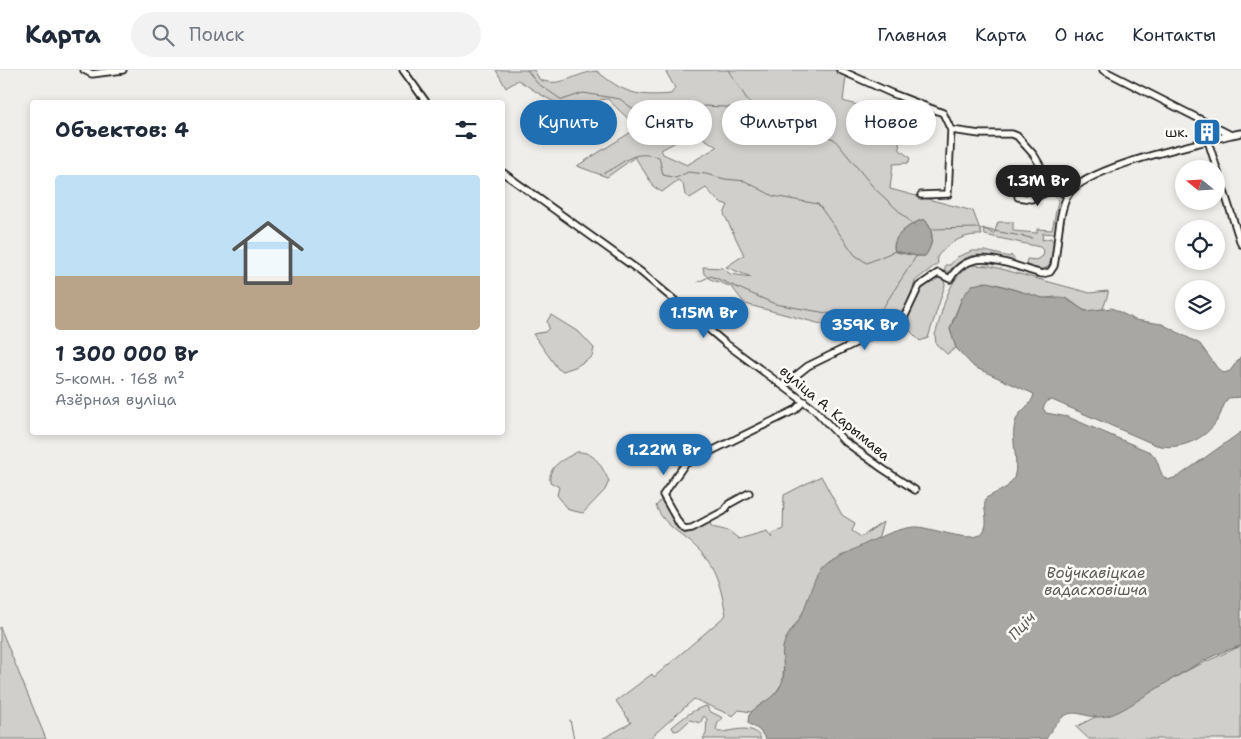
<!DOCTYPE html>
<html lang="ru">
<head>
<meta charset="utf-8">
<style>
	:root { --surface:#fff; --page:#f2f2f3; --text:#1f2937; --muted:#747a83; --line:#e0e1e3; --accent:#1f6fb2 }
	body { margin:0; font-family:"Shantell Sans",sans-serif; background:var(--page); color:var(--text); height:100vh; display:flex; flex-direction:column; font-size:19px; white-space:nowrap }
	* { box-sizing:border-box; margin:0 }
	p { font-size:16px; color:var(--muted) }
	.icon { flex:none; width:28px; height:28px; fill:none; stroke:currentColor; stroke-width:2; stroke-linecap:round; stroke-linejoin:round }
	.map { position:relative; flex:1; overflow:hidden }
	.panel { position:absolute; left:30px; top:30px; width:475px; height:335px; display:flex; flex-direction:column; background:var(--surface); border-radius:5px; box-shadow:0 2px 8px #0003 }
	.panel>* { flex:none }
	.banner { position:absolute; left:520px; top:30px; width:475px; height:45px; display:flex; gap:10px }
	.needle { width:32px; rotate:288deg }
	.controls { position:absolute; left:1175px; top:90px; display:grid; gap:10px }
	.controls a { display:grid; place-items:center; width:50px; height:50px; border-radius:50%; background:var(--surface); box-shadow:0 2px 8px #0003; font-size:25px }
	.price { position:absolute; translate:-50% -42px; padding:0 11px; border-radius:18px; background:var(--accent); color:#fff; font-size:16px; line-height:32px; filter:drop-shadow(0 1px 2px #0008) }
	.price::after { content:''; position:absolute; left:50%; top:30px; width:15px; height:11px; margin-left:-8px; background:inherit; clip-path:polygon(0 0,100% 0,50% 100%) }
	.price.current { background:#222; color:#fff }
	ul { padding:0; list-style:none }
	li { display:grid; align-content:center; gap:10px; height:265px; padding:0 25px }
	li span { display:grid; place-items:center; height:155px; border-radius:5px; color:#555 }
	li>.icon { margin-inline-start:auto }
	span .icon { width:90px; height:90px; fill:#fffc; stroke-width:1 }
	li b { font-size:21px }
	h2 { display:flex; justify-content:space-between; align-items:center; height:60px; padding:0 25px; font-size:21px }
	.pill { padding:0 18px; border-radius:22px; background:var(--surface); box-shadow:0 2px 8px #0003; font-size:18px; line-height:45px }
	.pill.current { background:var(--accent); color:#fff }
	header { display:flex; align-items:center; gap:30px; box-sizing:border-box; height:70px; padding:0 25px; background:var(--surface); border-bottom:1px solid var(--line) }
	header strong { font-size:24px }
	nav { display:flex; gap:28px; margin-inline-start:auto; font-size:18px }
	.search { width:350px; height:45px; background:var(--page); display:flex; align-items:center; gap:12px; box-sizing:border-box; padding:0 18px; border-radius:28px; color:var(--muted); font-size:19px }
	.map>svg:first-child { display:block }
	.green { fill:#d0cfcc; stroke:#767674; fill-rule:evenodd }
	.water { fill:#a8a7a3; stroke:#706f6d }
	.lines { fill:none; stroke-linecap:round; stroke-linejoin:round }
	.stream { stroke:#706f6d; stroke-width:1 }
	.minor-casing { stroke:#1c1c1c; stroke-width:9 }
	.minor { stroke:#fdfcf7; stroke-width:5.5 }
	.labels { text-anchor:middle; stroke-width:5; stroke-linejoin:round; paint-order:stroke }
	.poi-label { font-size:14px; fill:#1c1c1c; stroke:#fdfcf7; text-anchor:end }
	.street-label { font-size:14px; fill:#1c1c1c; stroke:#fdfcf7 }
	.water-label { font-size:15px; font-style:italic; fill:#5b5b59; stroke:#fdfcf7 }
</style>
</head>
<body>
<header>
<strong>Карта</strong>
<div class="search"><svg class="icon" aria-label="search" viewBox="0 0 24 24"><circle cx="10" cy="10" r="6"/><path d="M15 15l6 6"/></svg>Поиск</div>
<nav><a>Главная</a><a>Карта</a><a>О нас</a><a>Контакты</a></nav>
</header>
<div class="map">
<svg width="1241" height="669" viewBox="0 0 1241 669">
	<rect width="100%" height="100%" fill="#f0eeea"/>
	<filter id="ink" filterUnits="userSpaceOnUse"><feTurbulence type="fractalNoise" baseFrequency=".02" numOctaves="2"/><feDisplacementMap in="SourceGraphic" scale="10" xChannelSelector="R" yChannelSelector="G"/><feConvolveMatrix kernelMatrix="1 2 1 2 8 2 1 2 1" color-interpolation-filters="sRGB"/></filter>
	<g filter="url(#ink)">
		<path class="green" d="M496,0h38l6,10c23,8 34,-7 57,-9 26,22 40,26 74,23l4,-6 -10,-18h168l13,6 -3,25c14,5 43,9 53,17l4,32 10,8 -2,5 -15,1 -3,25 83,22 9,24c-19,-1 -34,8 -45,22l1,6 -23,18 -7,21 -8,12 -19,9 -22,-2 -34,4 -80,-21 -13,-17 -22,-8 -6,-5 -1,-7 20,1 7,6 21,3 -25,-10 18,-12 -20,-41 4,-9 -9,-3 -13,-14 -16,10 -5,-3 -2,-11 -5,-4 -16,12 -8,-5 -19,-30 -28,20 -30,-11 59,-37c-7,-11 -19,-20 -28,-30 -9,-1 -13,6 -21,8 -22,7 -51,-16 -69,-27l-12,8zM694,62l23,15 -30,18 -24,-11 -2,-4zM924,149c11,11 10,25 1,37h-8l-22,-4c-6,-16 17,-29 29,-33z
			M1053,122l8,1 2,4 -7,37 -13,-1 -1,7 9,-2 4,6 -6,22 -5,3 -15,-2 -3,-3 1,-5 10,1 6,-4 1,-5 -4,-4 -55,-12 -2,-7 11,6 4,-12h15v9l24,2v-4l15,1 6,-29z
			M972,181h13l25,6 1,-2 4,5 -5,3c-30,-9 -38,-15 -62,9h-3v-7h5l7,-8z
			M972,195l18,1 100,27 18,-2v3l-5,15c-27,8 -23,-9 -43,-12 -6,-1 -13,2 -19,1 -19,-5 -38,-14 -57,-16l-22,16 -9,22 -3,9 6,19 -9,6 -11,-10 -1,-9c8,-24 12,-58 37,-70z
			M937,207l7,3 1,5 -17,53 -8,3 -9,-9 -5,-11c12,-22 7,-31 31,-44z
			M551,245l29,18 14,15 -2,9 -17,10 -12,4 -5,-2 -25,-35 12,-2 4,-4 -2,-7z
			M577,382c18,-1 25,15 32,29l-4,9 -22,23 -14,-3 -12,-15 2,-8 -9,-5c-2,-17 13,-22 27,-30z
			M821,406l21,39 13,8 -3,8 9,6 22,-15 -5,17 -49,24 -10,11 -16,39 -19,33 -1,36 -11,16 -21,14 -12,-2 -6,6 -39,-17 -45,40h-47l29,-16 -15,-22 36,-27 2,3 72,-62c-5,-26 -9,-48 -29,-67 -13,-13 -34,-23 -41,-42l6,-7 14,27 9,8 24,-13 3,6 17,4 10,8 28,-8 5,7 -1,-4 12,-5 1,-34z
			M0,557l46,112h-46z
			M1241,576v93h-152l-13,-12 21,-11h7l90,-49z
			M707,636l2,5 14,7 -5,4 -2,8 3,2c14,0 34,-10 42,7h-58l3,-5 1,-15 -3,-3 -4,7 -10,-3 -11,10 -5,1 -2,-4c10,-8 22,-19 35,-21z"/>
		<path class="water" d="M924,149c10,11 10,25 1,37h-8l-22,-5c-5,-15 17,-28 29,-32z
			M988,212l55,16h22l20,13 27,-3 23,12 27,4 38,20 18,25 6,4 6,-2 11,-15v41l-13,1c-5,6 -6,15 -10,21 -12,21 -40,32 -62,26l-104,-45 -5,1 -4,7 3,5 22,4 82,35c11,7 7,23 18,28l11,-4 62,-44v214c-35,9 -67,33 -98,51 -10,6 -19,13 -30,17 -32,13 -40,-23 -67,25h-280l-7,-9 -11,-7 1,-8c9,-12 25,-15 32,-30 6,-12 0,-25 2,-38 3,-13 13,-21 19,-33 8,-17 10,-41 29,-52 20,-11 64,-36 87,-35 14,1 53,16 63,7 11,-10 0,-25 5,-36l21,-11 7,-9c6,-19 -5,-39 2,-58 4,-11 16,-14 18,-26l-60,-27 -18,-19 -6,-19 12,-31 10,-13z"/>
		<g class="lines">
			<path class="stream" d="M527,0l10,13 25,17 21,-7 37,6 20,15 18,5 47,-13 37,2 92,31 40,49 41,38
				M728,0l28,43
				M604,103c25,-12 26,-23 55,-16l4,18 13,3 12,-6 18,2 19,5 20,2 28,15 45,8 37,51 12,8 28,-12
				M931,159l47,-1 54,10
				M698,212l13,-6 64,28 57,10 27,-1 23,-4 35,-54
				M570,650l4,19"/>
			<defs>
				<path id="minor" d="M84,0l8,4 31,-4
					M403,0l23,32
					M840,0l51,23 52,20 8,17 29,4h32l5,2 17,19 20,34 14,6
					M1103,0l128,65 10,-2
					M1208,71l33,103
					M502,102l139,100 84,71 89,66 29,31 40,29 32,21
					M921,125l27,-1 3,-64
					M1018,127l13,2 23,-10
					M784,315l24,-19 95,-46 16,-34 19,-13 12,6c21,-36 61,-13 92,-5l8,-2 4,-6c4,-19 4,-54 14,-71 16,-28 129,-51 163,-60
					M749,423l-20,11 -5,7 -32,17 -7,1 -5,-4 -17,-30 22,-31 110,-54 9,-9"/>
			</defs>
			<use href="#minor" class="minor-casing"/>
			<use href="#minor" class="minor"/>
		</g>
	</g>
	<defs>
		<symbol id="building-square" viewBox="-11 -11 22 22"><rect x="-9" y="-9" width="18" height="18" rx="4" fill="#1f6fb2" stroke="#fdfcf7"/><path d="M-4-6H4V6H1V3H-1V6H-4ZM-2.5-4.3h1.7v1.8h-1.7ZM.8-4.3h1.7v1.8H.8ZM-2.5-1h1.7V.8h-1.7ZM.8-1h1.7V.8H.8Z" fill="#fff"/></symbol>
	</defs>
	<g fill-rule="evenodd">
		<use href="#building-square" x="1191" y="46" width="32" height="32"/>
	</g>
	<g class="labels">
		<g class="poi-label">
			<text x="1188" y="67">шк.</text>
		</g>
		<g class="street-label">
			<text transform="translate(835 343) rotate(40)" y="5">вуліца А. Карымава</text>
		</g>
		<g class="water-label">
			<text x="1096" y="508">Воўчкавіцкае<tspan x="1096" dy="17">вадасховішча</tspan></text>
			<text transform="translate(1022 556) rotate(-47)" y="5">Пціч</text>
		</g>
	</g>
</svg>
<div class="controls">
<a><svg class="needle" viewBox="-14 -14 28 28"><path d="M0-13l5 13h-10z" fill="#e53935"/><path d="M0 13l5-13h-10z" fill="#747a83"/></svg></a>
<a><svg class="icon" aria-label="locate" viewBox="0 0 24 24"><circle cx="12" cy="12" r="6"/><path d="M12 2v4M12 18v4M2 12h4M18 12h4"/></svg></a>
<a><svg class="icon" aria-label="layers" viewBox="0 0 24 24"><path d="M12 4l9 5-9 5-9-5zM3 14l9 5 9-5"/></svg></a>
</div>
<b class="price current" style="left:1038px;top:137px">1.3M Br</b>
<b class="price" style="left:704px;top:269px">1.15M Br</b>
<b class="price" style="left:865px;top:281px">359K Br</b>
<b class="price" style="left:664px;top:406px">1.22M Br</b>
<div class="banner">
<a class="pill current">Купить</a>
<a class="pill">Снять</a>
<a class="pill">Фильтры</a>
<a class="pill">Новое</a>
</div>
<section class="panel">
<h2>Объектов: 4<svg class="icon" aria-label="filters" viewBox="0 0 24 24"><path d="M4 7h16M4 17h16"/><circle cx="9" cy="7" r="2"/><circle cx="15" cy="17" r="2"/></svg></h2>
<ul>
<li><span style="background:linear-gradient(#bfe0f5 65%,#b9a48a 0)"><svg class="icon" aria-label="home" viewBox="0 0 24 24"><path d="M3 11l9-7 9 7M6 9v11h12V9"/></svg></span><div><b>1 300 000 Br</b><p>5-комн. · 168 m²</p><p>Азёрная вуліца</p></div></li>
</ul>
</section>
</div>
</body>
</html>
